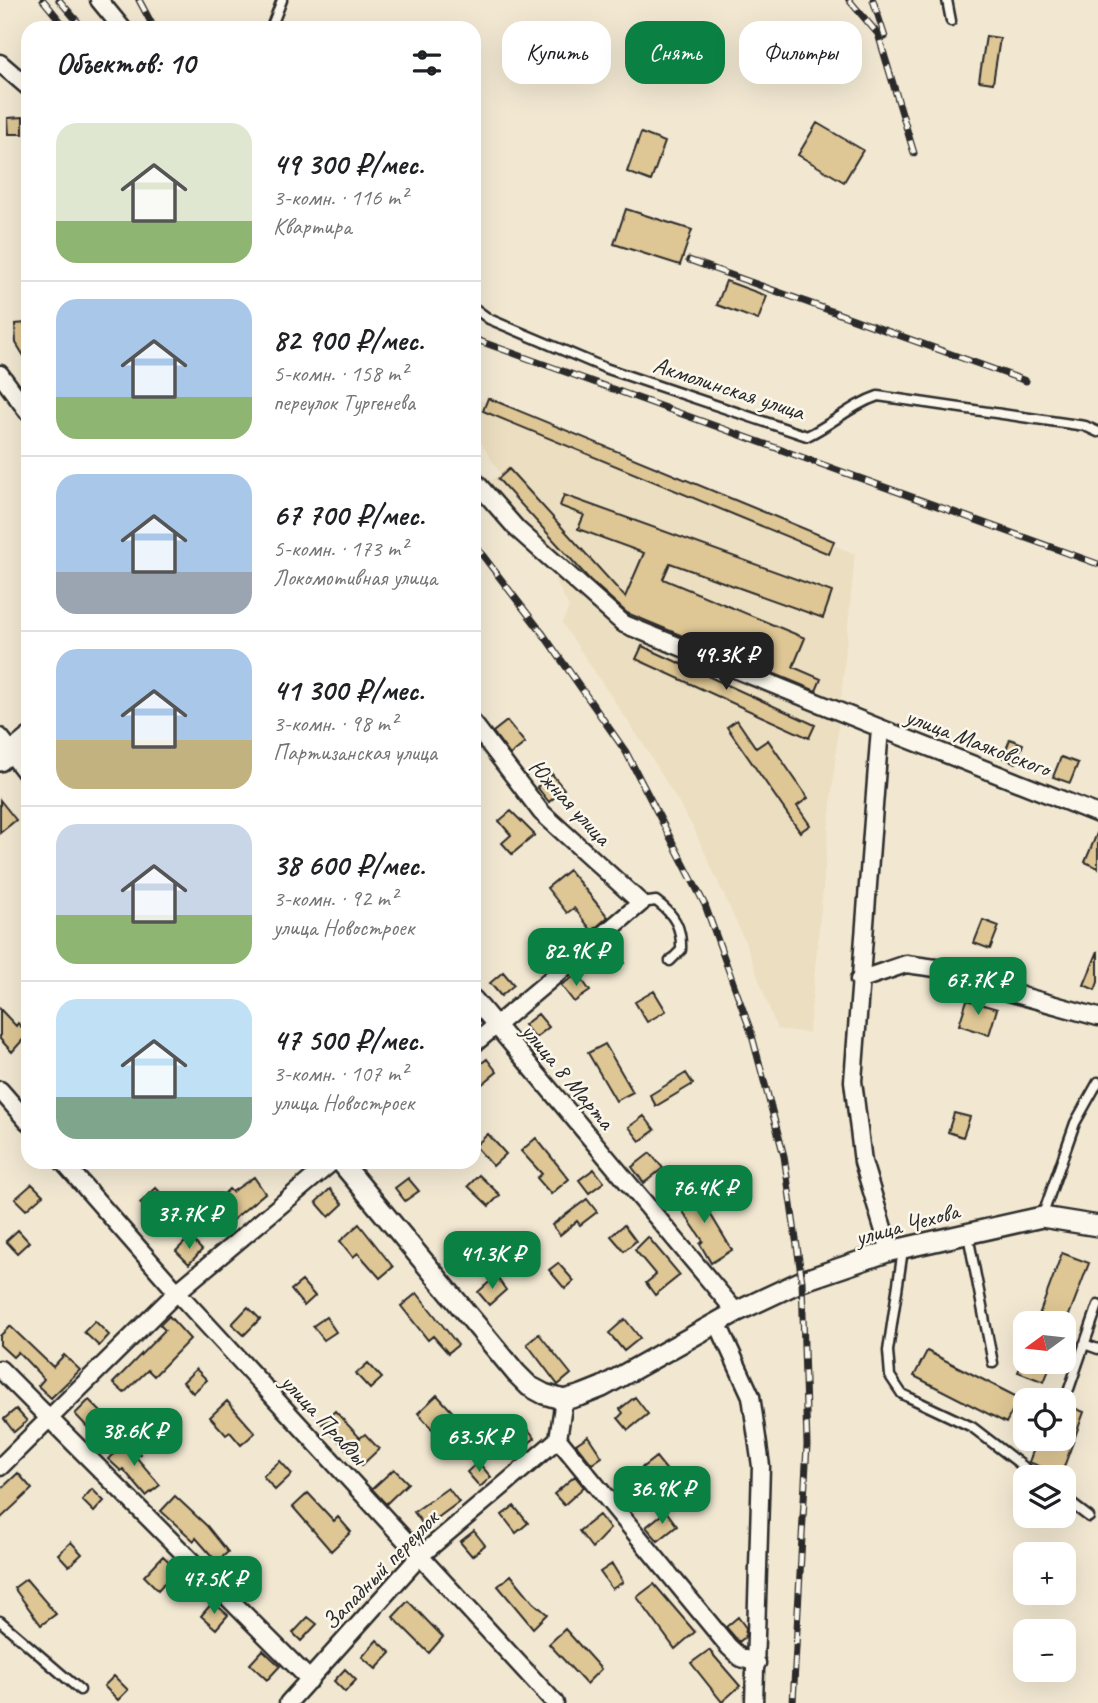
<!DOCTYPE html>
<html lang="ru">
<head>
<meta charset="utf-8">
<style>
	:root { --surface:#fff; --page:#f6f6f6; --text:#202124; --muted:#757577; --line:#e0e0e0; --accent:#0b8043 }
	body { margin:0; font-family:Caveat,sans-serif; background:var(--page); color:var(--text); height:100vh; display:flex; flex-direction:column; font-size:26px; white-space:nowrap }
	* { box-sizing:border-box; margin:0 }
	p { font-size:23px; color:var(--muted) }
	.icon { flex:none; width:38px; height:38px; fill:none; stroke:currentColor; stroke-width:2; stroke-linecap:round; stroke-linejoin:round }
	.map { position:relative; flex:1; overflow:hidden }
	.panel { position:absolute; left:21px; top:21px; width:460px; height:1148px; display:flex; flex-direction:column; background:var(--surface); border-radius:21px; box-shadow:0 7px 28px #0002 }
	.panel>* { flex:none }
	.guide { position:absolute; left:502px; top:21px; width:490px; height:63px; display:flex; gap:14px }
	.needle { width:46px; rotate:255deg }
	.tools { position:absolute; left:1013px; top:1311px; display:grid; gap:14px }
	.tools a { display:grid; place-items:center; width:63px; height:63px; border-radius:14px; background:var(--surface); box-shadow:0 7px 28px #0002; font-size:35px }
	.price { position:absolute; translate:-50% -60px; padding:0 16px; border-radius:14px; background:var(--accent); color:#fff; font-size:23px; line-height:46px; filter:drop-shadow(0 2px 4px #0008) }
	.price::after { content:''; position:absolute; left:50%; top:42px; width:21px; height:16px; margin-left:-10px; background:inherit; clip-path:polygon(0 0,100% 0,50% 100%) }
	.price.selected { background:#222; color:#fff }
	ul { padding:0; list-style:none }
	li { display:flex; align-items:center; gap:21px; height:175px; padding:0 35px }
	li+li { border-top:2px solid var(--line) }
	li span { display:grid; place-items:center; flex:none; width:196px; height:140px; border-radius:21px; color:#555 }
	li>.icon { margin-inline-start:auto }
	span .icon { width:84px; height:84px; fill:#fffc; stroke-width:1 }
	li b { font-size:30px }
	h2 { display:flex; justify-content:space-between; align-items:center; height:84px; padding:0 35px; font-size:30px }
	.chip { padding:0 24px; border-radius:21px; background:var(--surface); box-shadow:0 7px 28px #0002; font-size:24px; line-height:63px }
	.chip.selected { background:var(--accent); color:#fff }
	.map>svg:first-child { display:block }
	.built { fill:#ecdec0 }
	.building { fill:#dec695; stroke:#2b2b2b; stroke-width:2 }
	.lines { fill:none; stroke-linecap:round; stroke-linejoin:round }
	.service-casing { stroke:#2b2b2b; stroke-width:13 }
	.minor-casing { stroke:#2b2b2b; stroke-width:21 }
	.tertiary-casing { stroke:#2b2b2b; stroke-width:24 }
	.service { stroke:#fbf7ec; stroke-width:8 }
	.minor { stroke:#fbf7ec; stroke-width:16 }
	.tertiary { stroke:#fbf7ec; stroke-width:19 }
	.rail-casing { stroke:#2b2b2b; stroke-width:7 }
	.rail { stroke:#fbf7ec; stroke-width:4.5; stroke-dasharray:13; stroke-linecap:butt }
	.labels { text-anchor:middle; stroke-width:5; stroke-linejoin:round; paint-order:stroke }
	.street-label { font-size:24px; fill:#2b2b2b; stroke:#fbf7ec }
</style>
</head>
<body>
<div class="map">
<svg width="1098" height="1703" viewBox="0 0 1098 1703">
	<rect width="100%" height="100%" fill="#f2e8d2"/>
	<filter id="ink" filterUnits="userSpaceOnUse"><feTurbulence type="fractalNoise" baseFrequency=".0143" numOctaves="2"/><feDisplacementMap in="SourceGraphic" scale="14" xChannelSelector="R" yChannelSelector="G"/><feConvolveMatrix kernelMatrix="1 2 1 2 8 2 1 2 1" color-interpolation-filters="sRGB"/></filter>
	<g filter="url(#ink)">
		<path class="built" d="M478,399l377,155 -46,479 -32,-4 -31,-85 -52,-115 -47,-79 -85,-127 7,-16 -37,-71 -38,-42 -5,-11 11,-10 -26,-41v-26z"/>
		<path class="building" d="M986,36l14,2 -7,45 -14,-2z
			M23,117v17h-14l-1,-16z
			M817,123l46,27 -19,32 -46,-27z
			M641,133l24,9 -14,39 -24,-9z
			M626,209l66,21 -12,35 -66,-21z
			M726,281l41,15 -9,24 -41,-15z
			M26,323l1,38 -11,-18 -1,-19z
			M488,398l346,143 -5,13 -346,-143z
			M509,469l116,128 19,-44 -66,-24 6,-14 -24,-9 4,-11 268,97 -9,26 -153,-55 -7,16 142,59 -12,29 28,12 -5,12 -189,-78 -37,-33 -92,-101z
			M642,646l173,79 -6,13 -173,-79z
			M737,720l19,28 12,-8 40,58 -11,8 13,19 -10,7 -73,-105z
			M507,721l18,22 -15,12 -17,-23z
			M1010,739l13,5 -7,19 -13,-5z
			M1061,757l17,6 -8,20 -17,-6z
			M552,774l12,15 -15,13 -12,-15z
			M0,800l16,20 -16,13z
			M511,811l24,24 -23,19 -10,-11 9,-8 -12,-14z
			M1098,831v37l-13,-6z
			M569,870l39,47 -16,14 -18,-23 -7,5 -20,-25z
			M983,920l16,6 -9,23 -16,-6z
			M552,935l15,16 -11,10 -15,-16z
			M616,950l8,13 -17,10 -8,-13z
			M1098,951v31l-3,8 -11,-5z
			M503,972l11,13 -13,11 -11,-13z
			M578,974l12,17 -16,11 -13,-17z
			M654,991l12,20 -19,11 -12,-20z
			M967,1000l30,9 -8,26 -30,-10z
			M0,1009l16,17 2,-3 10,11 -16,18 -12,-13z
			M538,1014l11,13 -14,11 -11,-13z
			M605,1044l28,48 -17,9 -28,-48z
			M487,1059l10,13 -17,14 -6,-6v-11z
			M686,1073l7,11 -37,22 -6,-11z
			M954,1113l16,4 -7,20 -15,-5z
			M644,1116l11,14 -15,11 -11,-14z
			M488,1134l18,20 -13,12 -18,-20z
			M536,1138l33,41 -18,15 -14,-16 5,-4 -21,-23z
			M650,1153l13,15 -19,15 -12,-16z
			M594,1169l10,13 -15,11 -10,-13z
			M479,1175l21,20 -11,11 -21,-20z
			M254,1177l11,16 -36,30 -17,-17 17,-17 3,3z
			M408,1178l11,13 -14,10 -10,-13z
			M32,1184l11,11 -17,15 -11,-11z
			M694,1187l38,63 -21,13 -11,-19 3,-3 -28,-41z
			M156,1188l12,13 -17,14 -11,-12z
			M330,1189l13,15 -14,13 -13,-15z
			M587,1199l10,13 -17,13 -3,-4 -17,14 -8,-10z
			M359,1224l34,43 -13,11 -22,-25 -5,4 -13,-16z
			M624,1225l12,16 -12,10 -13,-15z
			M18,1230l11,12 -12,11 -11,-12z
			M190,1237l12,13 -13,14 -13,-13z
			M648,1237l32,38 -25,20 -9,-12 10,-8 -21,-25z
			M1062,1253l27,10 -23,60h-30z
			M558,1263l16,18 -9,8 -16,-19z
			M496,1276l10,14 -17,15 -11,-13z
			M302,1281l13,15 -11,10 -13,-16z
			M417,1293l41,52 -10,8 -15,-17 -5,4 -27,-34z
			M248,1307l12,12 -16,16 -12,-11z
			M169,1316l21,23 -36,37 -6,-6 -24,23 -11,-10 52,-53 -5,-5z
			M326,1317l10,15 -12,8 -11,-14z
			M625,1319l15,19 -16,13 -15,-18z
			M95,1321l14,14 -10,11 -15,-14z
			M10,1326l43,41 11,-12 16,15 -29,28 -13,-12 6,-7 -26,-27 -5,5 -13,-12v-9z
			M539,1334l32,40 -13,11 -31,-41z
			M927,1351l92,47 -13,25 -92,-47z
			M1022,1362h30l-8,20 -26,-10z
			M368,1363l14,15 -12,11 -14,-15z
			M196,1369l11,11 -14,13 -10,-11z
			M437,1395l21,23 -10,10 -7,-8 -9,9 -14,-16z
			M635,1397l13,17 -20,16 -10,-12 5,-5 -3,-4z
			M89,1400l21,21 -15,14 -20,-21z
			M227,1401l28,32 -14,12 -11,-13 -4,3 -16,-18z
			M1064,1404l20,8 -23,63 -32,-13 9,-24h26z
			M16,1409l11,12 -13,11 -10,-13z
			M335,1411l25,27 5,-4 14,15 -17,16 -40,-41z
			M523,1423l12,15 -16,13 -12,-15z
			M588,1436l14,21 -10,7 -16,-20z
			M127,1442l13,12 -4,3 24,28 -14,11 -23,-27 -2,2 -13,-12z
			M656,1457l13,16 -17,13 -13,-16z
			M280,1461l12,13 -17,16 -12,-14z
			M478,1462l13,15 -11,10 -13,-15z
			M394,1469l14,14 -22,21 -14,-15z
			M18,1473l14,16 -32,30v-29z
			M575,1476l9,11 -20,18 -10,-11z
			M448,1488l11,14 -34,25 -11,-15z
			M92,1489l12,12 -10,11 -12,-12z
			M308,1493l26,28 4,-4 13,15 -20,19 -38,-44z
			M175,1496l32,30 21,26 -11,10 -21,-24 -2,3 -33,-30z
			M514,1506l14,17 -12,10 -14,-18z
			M666,1511l11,15 -19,15 -12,-14z
			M599,1515l11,14 -18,19 -13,-17z
			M474,1531l11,14 -13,11 -12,-14z
			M71,1542l11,12 -13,12 -11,-12z
			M163,1556l14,13 -19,21 -14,-14z
			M612,1564l11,18 -11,7 -12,-17z
			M511,1575l22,27 14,12 -14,14 -35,-42z
			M26,1579l30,35 -15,11 -27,-37z
			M654,1584l41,48 -20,17 -38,-52z
			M408,1601l35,36 -14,16 -36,-36z
			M213,1602l15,13 -12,14 -15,-13z
			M308,1617l9,7 -16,17 -8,-8z
			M738,1617l8,11 -1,9 -6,5 -13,-15z
			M565,1629l36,40 -15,15 -37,-40z
			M377,1640l14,13 -15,16 -14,-12z
			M263,1650l17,16 -13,14 -17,-16z
			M709,1650l31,36 -18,16 -31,-39z
			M345,1669l11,11 -11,12 -11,-11z
			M114,1676l14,14 -10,10 -14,-14z"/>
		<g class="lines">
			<defs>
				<path id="service" d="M947,0l4,21
					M271,28l11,-28
					M474,308l15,11 116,49 202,68c26,-12 44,-31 71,-40l207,30 13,6
					M641,903l15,-2c18,13 26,26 25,49l-11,11
					M1042,1217l33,-94 23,-41
					M968,1235l25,128
					M903,1250l-15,101 2,25 12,18 70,33 65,50
					M1084,1344l14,5
					M1069,1389l29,-84
					M1064,1498l25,19
					M0,1621l80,69"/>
				<path id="minor" d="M99,0l23,28
					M0,63l28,24
					M0,374l28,38
					M474,480l43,49 107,95 256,104 -27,353 10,81 27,89
					M474,724l67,88 100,91 -167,141
					M880,728l218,86
					M0,737l11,14 17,-14
					M859,980l47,-16 37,5 65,23 90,25
					M474,999l262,313
					M0,1090l28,32
					M63,1162l114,130 378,411
					M717,1322l34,74 10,70 -7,237
					M0,1369l310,311
					M558,1439l171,208 12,11 16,5
					M0,1467l177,-175 155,-130
					M288,1703l132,-147 138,-117 6,-39"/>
				<path id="tertiary" d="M0,761l11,-10 17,22
					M341,1162l175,211 13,13 15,8 20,6 18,-5 20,-8 134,-75 66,-31 88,-30 152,-34 56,9"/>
			</defs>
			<use href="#service" class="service-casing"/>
			<use href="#minor" class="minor-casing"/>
			<use href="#tertiary" class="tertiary-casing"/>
			<use href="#service" class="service"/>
			<use href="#minor" class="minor"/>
			<use href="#tertiary" class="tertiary"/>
			<defs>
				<path id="rail" d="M43,0l23,28
					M59,0l24,28
					M139,0l15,28
					M849,0l29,34 36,119
					M873,0l12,37
					M689,260l337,121
					M474,339l624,225
					M474,544l69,90 83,118 79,153 46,127 33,124 18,125 5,164 -14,258"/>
			</defs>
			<use href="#rail" class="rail-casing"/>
			<use href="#rail" class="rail"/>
		</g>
	</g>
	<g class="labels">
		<g class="street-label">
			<text transform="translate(729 388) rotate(18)" y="8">Акмолинская улица</text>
			<text transform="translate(978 742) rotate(21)" y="8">улица Маяковского</text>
			<text transform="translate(570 802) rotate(47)" y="8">Южная улица</text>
			<text transform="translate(568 1076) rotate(50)" y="8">улица 8 Марта</text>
			<text transform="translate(907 1224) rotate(-15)" y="8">улица Чехова</text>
			<text transform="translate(324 1419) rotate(47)" y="8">улица Правды</text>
			<text transform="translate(380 1570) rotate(-46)" y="8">Западный переулок</text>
		</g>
	</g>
</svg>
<div class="tools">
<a><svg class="needle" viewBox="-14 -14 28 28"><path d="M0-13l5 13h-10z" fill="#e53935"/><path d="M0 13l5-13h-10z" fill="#757577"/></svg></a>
<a><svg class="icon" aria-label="locate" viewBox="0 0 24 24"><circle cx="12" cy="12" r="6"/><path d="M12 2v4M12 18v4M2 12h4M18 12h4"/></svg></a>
<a><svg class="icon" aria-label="layers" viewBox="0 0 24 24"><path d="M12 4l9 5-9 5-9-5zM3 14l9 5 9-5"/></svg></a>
<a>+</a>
<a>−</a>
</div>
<b class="price selected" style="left:726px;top:692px">49.3K ₽</b>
<b class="price" style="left:576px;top:988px">82.9K ₽</b>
<b class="price" style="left:978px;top:1017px">67.7K ₽</b>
<b class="price" style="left:704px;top:1225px">76.4K ₽</b>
<b class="price" style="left:189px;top:1251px">37.7K ₽</b>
<b class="price" style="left:492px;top:1291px">41.3K ₽</b>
<b class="price" style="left:134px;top:1468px">38.6K ₽</b>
<b class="price" style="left:479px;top:1474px">63.5K ₽</b>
<b class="price" style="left:662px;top:1526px">36.9K ₽</b>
<b class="price" style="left:214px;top:1616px">47.5K ₽</b>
<div class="guide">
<a class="chip">Купить</a>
<a class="chip selected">Снять</a>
<a class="chip">Фильтры</a>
</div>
<section class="panel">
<h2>Объектов: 10<svg class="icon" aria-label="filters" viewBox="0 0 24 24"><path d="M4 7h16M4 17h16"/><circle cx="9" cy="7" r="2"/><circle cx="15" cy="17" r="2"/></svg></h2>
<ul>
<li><span style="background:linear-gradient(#dfe7d0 70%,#8fb573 0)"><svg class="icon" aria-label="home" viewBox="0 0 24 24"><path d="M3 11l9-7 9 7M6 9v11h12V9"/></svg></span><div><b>49 300 ₽/мес.</b><p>3-комн. · 116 m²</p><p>Квартира</p></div></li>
<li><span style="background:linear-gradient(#a9c7e8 70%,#8fb573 0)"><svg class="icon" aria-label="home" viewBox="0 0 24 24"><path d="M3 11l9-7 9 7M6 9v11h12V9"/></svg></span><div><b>82 900 ₽/мес.</b><p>5-комн. · 158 m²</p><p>переулок Тургенева</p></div></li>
<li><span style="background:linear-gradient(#a9c7e8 70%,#9aa5b1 0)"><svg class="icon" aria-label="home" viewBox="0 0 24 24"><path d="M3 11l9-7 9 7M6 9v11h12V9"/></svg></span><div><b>67 700 ₽/мес.</b><p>5-комн. · 173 m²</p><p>Локомотивная улица</p></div></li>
<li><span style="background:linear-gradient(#a9c7e8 65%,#c2b280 0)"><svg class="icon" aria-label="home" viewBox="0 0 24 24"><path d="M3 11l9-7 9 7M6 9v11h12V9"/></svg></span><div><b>41 300 ₽/мес.</b><p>3-комн. · 98 m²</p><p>Партизанская улица</p></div></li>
<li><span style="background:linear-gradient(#c9d6e8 65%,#8fb573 0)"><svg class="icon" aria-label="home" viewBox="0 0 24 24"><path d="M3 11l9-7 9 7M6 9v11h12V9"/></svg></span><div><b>38 600 ₽/мес.</b><p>3-комн. · 92 m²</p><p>улица Новостроек</p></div></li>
<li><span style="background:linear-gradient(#bfe0f5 70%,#7fa58c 0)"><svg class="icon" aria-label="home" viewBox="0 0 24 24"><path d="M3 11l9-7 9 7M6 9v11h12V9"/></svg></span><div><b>47 500 ₽/мес.</b><p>3-комн. · 107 m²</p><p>улица Новостроек</p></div></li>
</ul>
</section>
</div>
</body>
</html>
